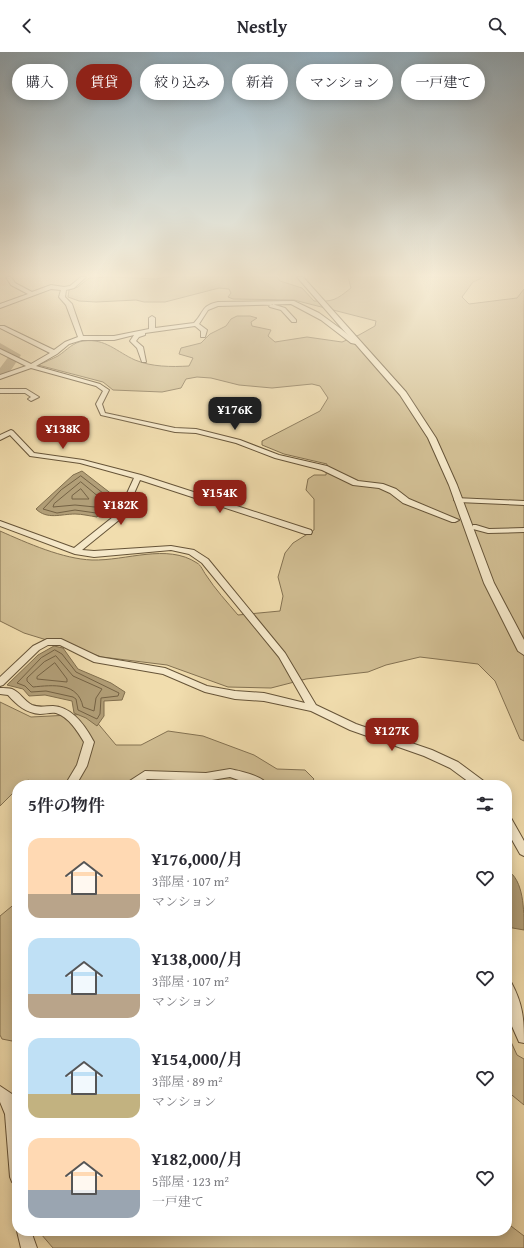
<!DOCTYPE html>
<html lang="ja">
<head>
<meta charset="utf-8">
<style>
	:root { --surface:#fff; --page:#f7f7f7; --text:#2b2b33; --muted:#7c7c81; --accent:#8f2418 }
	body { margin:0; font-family:"Gentium Book Plus","Noto Serif JP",serif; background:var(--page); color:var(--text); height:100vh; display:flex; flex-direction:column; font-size:15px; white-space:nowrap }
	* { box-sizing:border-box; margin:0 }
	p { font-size:13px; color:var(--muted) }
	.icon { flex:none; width:22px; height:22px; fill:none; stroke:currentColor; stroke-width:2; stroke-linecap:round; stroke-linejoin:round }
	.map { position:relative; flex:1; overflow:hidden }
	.panel { position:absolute; left:12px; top:728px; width:500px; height:456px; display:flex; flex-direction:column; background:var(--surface); border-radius:16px; box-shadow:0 2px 10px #0003 }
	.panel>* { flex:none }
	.top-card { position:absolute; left:12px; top:12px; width:500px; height:36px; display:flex; gap:8px }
	.price { position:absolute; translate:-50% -34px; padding:0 9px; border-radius:8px; background:var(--accent); color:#fff; font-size:13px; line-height:26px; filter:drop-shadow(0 1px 2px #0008) }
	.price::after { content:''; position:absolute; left:50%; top:24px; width:12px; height:9px; margin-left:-6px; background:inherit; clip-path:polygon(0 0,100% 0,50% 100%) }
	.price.current { background:#222; color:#fff }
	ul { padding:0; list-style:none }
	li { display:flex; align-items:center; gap:12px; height:100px; padding:0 16px }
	li span { display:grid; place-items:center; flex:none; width:112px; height:80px; border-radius:12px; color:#555 }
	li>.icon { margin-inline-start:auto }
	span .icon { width:48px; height:48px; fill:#fffc; stroke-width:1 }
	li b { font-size:17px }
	h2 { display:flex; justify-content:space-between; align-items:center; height:48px; padding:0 16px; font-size:17px }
	.pill { padding:0 14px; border-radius:18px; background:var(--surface); box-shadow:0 2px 10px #0003; font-size:14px; line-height:36px }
	.pill.current { background:var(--accent); color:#fff }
	header { display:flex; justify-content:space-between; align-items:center; height:52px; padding:0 16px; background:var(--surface); font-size:18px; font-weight:700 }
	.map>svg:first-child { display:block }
	.green { fill:#d1be93; stroke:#847252 }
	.water { fill:#b29f78; stroke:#816f4e }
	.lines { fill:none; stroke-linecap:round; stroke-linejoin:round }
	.shore { stroke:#746244; stroke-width:1 }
	.river { fill:#b29f78; fill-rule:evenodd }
	.minor-casing { stroke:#665438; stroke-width:2 }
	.tertiary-casing { stroke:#665438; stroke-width:2 }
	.minor { fill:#f6e9ca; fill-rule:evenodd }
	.tertiary { fill:#f6e9ca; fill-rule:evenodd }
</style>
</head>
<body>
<header><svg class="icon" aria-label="back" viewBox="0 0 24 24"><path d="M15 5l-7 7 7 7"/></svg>Nestly<svg class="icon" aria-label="search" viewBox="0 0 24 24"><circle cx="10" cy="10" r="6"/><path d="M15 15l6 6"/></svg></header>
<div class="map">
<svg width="524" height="1196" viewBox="0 0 524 1196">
	<rect width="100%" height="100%" fill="#f1ddae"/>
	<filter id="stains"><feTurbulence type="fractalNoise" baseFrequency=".005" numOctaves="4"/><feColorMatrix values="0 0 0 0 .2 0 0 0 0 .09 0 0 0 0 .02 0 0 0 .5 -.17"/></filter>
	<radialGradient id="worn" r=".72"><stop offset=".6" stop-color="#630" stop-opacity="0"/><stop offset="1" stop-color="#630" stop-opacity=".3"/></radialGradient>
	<path class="green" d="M113,225l43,2 10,-2h111l3,4 22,7 12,13c19,1 22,-1 37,-13l-3,-11h136l-11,5 -11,15 7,7 48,-6 7,-9v452l-4,-2 -25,-58 -17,-17 -58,-7 -34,8 -18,7 -62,7 -35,9 -43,-1 -61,-22 -65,-8 -78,-24 -24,-12v-90c27,12 63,28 92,29 34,1 75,-17 105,3 4,2 6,8 9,12 9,14 21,27 32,40l42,-4 3,-15 -5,-19 7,-24 8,-10 21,-13v-31l-8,-9 2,-11 6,-4h12l1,-11 -43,-10 -22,-9v-4l58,-30 8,-13 -8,-12 -8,-2 -40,4 -33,-3 -28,-7 -14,-1 -11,2 -5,9 -19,4 -49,-2 -10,-8 -65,-17c7,-3 14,-6 20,-9 9,-6 15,-14 26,-15 21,-3 33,11 51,19 17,7 36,7 54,6l4,-8 -14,-4 2,-6 20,-5 9,-9 16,-8 5,-7 6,-3h13l7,2 -6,4 1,4 19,4 -3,6 7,6 32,-5 35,5 17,-7 16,-9 1,-5 -82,-21 -61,-1 -5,-2 3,-4 -2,-4 -10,-1 -54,14h-21l-8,-2 -40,2 -17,-1 -11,-4 1,-7 9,-3 11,-9z
		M0,650l31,15 59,-3 26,31h25l27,-14 35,5 51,19 23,14 28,1 9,9 -5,6h-271l-10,-5 -6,5h-5v4l-17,17z
		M17,850v143l-5,-4 -10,-2 -2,-4v-119z
		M507,981l10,22 7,4v46l-17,-14z
		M507,1171l17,13v12h-471l-12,-14v-3h466z"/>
	<path class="water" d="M82,419l31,24 -1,5 -15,17c-7,-1 -15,-3 -22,-3 -14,0 -28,6 -39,-5l37,-34z
		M54,594l9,2 15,21 33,14 14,9 -3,8 -18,1v15l-7,10 -11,-8 -12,-5 -2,-12 -27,-6 -16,1 -6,-7 -16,-4 31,-30z
		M507,818c17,10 17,40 17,60l-17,-3z"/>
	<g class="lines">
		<path class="shore" d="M81,424l27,21 -12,16 -21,-3 -18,3 -14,-4 18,-19z
			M81,430l19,16 -5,9 -20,-2 -22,2 1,-3z
			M81,437l8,10h-17v-3z
			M55,598l7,4 14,18 43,21 -1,3 -17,2 -1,16 -3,5 -19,-9 -2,-11 -3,-2 -27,-6 -15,1 -6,-6 -8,-3 24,-25z
			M56,604l17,20 29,13 -6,9 -2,13 -11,-4c-5,-25 -30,-22 -50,-20l-6,-6v-3l17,-16z
			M55,611l12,16v3l-30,-3v-2z"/>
		<path class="river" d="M0,291l21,12 -10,15 -11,6v-8l9,-12 -9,-5z"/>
		<defs>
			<path id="minor" d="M6,225h5l4,6 17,9 19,-7 13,2 6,-1 11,-9h5l-12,11 -8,2 -1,7 7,7 11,32h31l35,-7v-11l3,-2 3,2v10l39,-5c11,-11 6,-17 24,-21l76,-1 25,12 22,16 12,10 8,4v2l-10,-2 -30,-23 -30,-16 -73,2 -10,4 -9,14 8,6 -2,7h-4v-6l-6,-5 -50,7v2l-6,2 -3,4 7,6 3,15h-4l-5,-14 -7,-7 4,-6 -20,5h-32l-13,4 -12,10 -21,12 64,18 9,6 -7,14 3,9 70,15 21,1 44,11 39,15 48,11 31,15 25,3 13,5 13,10 50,21 -4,2h-3l-49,-19 -13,-10 -11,-5 -26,-3 -31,-15 -47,-12 -39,-15 -40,-10 -21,-1 -74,-17 -5,-11 7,-13 -7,-5 -65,-18 -31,11v-4l26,-9 -26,-13v-4l31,15 19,-11 -50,-25v-2h4l50,24 11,-8 13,-5 -12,-32 -7,-8 2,-7 -10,-1 -51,19v-4l28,-10 -17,-9z
				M272,252l13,4 11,12v2h-4l-11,-12 -11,-3 -1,-1z
				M0,337h26l13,8 -8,4 -3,-2 3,-2 -6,-4h-25z
				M11,378l2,1 21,22 49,7 58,15 170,55 1,2 -1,2h-6l-165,-54 -16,36 -42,34 12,1 77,-5 23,4 14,9 77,94 31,52 40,19 76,26 26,12 27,20 1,3h-13l-23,-17 -26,-12 -74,-26 -39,-19 -47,-10 -29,-2 -30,-7 -42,-18 -69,-12 -34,-17h-12l-9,5 -36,35 -3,1v-9l33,-31 14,-7h14l38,18 66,11 42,18 28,5 29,2 41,10 -26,-46 -77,-94 -13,-9 -18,-4 -77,7 -19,-3 -75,-28v-5l74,27 44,-35 16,-35 -54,-15 -50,-7 -20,-21 -10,5v-5z
				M455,446l69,3v4l-66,-3 -4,-2z
				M473,473h3l13,4 35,-1v4l-36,1 -15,-4 -1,-2z
				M0,636c4,0 9,0 12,1 8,3 12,12 20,16 7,3 14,1 21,1 20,1 33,21 41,36l-7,24 -11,19h-11l12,-20 7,-23c-6,-10 -15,-25 -28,-29 -5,-1 -11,1 -16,1 -14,-1 -23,-9 -32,-19l-8,-1z
				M230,717c10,2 33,7 38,16h-15l-23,-8 -24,4 -59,-2 -7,6h-13l1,-3 17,-11 61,2z
				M507,764l4,2 13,23v15l-4,-2 -13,-23z
				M507,928l4,2c12,22 13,37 13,61l-5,-1 -8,-18 -4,-25z
				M0,1034l12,8 5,14v76l-5,-2 -2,-5 -5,-63 -5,-12z
				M17,1178v1h14l6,17h-16l-4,-17z"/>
			<path id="tertiary" d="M297,225h6l103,115 30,46 21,47 37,98 30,57v15l-6,-4 -34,-68 -35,-98 -21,-47 -28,-43z"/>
		</defs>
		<use href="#minor" class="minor-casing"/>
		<use href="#tertiary" class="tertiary-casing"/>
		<use href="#minor" class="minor"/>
		<use href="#tertiary" class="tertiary"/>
	</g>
	<linearGradient id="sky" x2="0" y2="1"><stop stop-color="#92acbb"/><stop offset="0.57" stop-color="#f9f0db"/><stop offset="1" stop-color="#f9f0db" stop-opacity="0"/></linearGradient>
	<rect width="524" height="392" fill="url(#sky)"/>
	<rect width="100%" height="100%" filter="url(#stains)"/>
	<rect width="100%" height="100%" fill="url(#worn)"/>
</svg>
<b class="price current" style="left:235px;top:379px">¥176K</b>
<b class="price" style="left:63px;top:398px">¥138K</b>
<b class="price" style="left:220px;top:462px">¥154K</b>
<b class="price" style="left:121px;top:474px">¥182K</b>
<b class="price" style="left:392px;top:700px">¥127K</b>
<div class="top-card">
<a class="pill">購入</a>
<a class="pill current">賃貸</a>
<a class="pill">絞り込み</a>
<a class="pill">新着</a>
<a class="pill">マンション</a>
<a class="pill">一戸建て</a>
</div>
<section class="panel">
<h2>5件の物件<svg class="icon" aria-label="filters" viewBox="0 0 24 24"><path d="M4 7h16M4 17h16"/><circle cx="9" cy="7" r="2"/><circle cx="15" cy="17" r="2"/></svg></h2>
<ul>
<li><span style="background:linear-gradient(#ffd9b3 70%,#b9a48a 0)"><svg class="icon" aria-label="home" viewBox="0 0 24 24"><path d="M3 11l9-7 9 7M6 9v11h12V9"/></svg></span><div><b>¥176,000/月</b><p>3部屋 · 107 m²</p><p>マンション</p></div><svg class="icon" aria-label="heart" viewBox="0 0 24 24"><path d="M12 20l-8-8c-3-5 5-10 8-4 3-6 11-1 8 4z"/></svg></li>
<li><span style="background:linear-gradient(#bfe0f5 70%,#b9a48a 0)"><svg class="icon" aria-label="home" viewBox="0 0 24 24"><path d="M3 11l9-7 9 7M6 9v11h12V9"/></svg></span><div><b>¥138,000/月</b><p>3部屋 · 107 m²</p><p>マンション</p></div><svg class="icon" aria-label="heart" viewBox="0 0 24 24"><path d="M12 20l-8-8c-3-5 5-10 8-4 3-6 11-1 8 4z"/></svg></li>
<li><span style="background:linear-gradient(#bfe0f5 70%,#c2b280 0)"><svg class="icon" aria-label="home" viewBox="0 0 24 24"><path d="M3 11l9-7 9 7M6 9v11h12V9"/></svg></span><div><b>¥154,000/月</b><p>3部屋 · 89 m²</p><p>マンション</p></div><svg class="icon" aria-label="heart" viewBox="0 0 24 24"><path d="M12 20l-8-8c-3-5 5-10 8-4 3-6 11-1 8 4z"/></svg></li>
<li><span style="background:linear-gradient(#ffd9b3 65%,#9aa5b1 0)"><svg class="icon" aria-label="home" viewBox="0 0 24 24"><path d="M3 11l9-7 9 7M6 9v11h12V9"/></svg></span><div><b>¥182,000/月</b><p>5部屋 · 123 m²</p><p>一戸建て</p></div><svg class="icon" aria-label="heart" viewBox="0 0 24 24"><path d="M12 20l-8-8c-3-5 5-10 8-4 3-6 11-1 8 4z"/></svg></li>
</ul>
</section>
</div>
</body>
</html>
